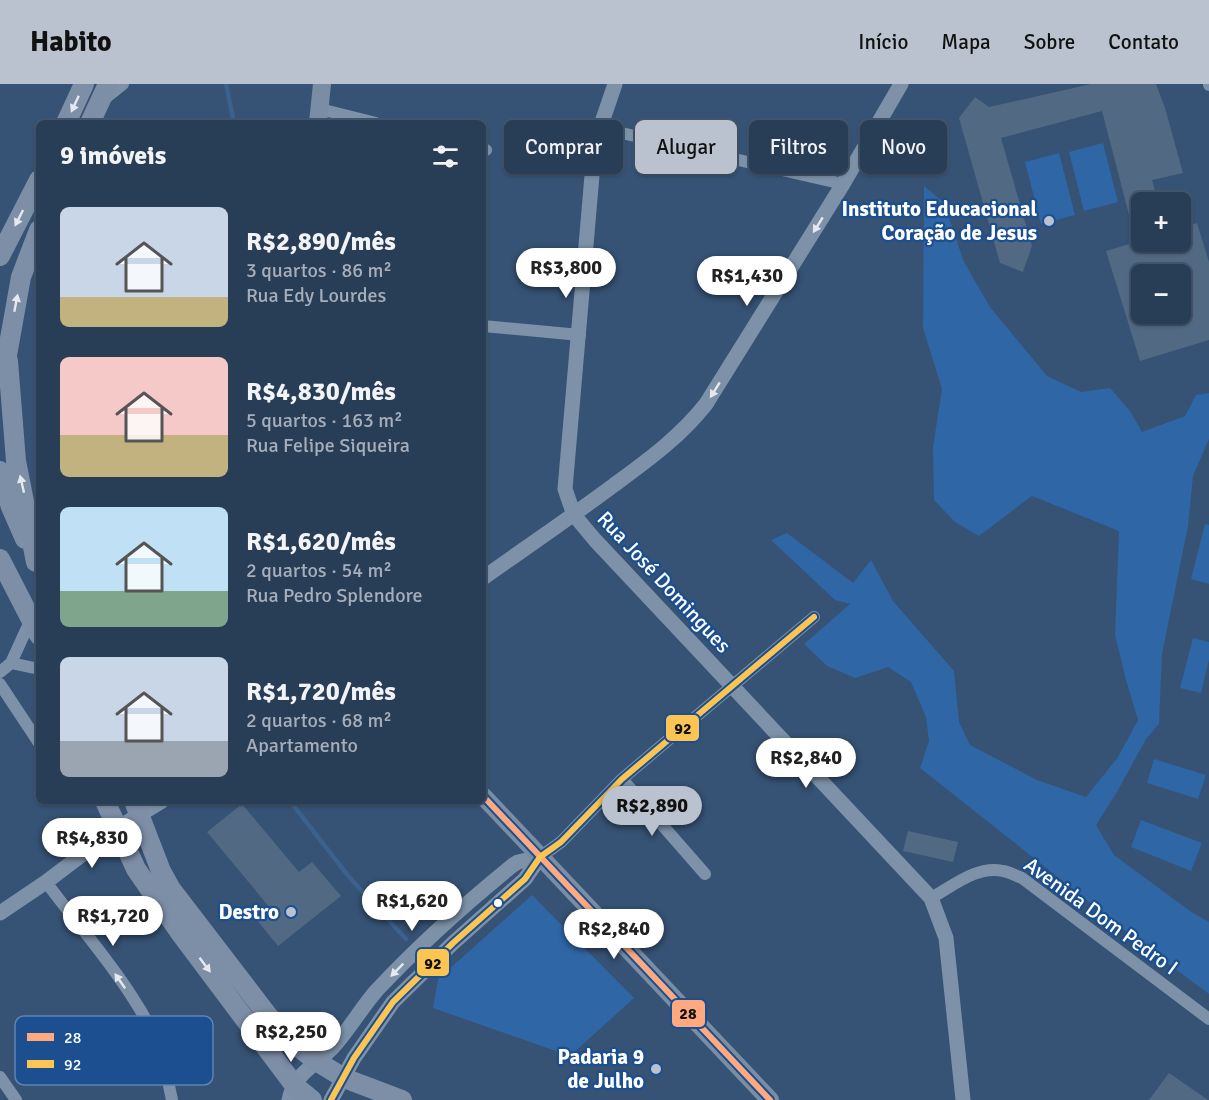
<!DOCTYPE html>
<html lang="pt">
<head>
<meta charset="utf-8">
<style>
	:root { --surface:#283e57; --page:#344961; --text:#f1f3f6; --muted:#a5aeba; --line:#44576d; --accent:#b9c2ce }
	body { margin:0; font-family:Signika,sans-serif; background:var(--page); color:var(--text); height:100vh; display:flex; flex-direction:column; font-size:22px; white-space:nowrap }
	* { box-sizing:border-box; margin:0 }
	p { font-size:20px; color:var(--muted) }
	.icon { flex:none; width:33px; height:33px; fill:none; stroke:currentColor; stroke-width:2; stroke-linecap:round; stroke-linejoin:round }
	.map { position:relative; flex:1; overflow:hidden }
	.sheet { position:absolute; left:36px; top:36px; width:450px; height:684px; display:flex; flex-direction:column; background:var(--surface); border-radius:9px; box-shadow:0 2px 4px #0004,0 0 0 2px var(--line) }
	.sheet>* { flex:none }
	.banner { position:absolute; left:504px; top:36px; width:570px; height:54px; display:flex; gap:12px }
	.controls { position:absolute; left:1131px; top:108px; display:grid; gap:12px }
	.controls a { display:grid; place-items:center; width:60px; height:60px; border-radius:9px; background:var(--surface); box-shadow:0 2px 4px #0004,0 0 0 2px var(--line); font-size:30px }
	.price { position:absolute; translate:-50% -51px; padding:0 14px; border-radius:21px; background:#fff; color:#222; font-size:20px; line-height:39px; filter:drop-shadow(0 2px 3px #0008) }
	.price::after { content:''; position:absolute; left:50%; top:36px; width:18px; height:14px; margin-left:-9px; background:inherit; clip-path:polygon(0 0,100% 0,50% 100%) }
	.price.on { background:var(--accent); color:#111 }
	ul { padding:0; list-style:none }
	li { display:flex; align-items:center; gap:18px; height:150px; padding:0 24px }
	li span { display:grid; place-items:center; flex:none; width:168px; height:120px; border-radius:9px; color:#555 }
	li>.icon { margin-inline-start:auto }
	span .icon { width:72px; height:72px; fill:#fffc; stroke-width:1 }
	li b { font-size:26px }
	h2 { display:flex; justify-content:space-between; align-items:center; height:72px; padding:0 24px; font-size:26px }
	.pill { padding:0 21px; border-radius:9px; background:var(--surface); box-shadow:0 2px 4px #0004,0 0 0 2px var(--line); font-size:21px; line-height:54px }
	.pill.on { background:var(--accent); color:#111 }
	header { display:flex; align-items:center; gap:36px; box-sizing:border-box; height:84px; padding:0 30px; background:var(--accent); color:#111 }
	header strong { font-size:28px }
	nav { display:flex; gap:33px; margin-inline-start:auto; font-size:21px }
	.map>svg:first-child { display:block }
	.green { fill:#2f66a5 }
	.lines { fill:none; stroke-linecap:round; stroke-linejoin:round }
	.stream { stroke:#3b618d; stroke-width:4.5 }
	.building { fill:#526984; fill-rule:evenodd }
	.minor { stroke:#7d92a8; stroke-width:12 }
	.tertiary { stroke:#7d92a8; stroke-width:15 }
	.secondary { stroke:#798da4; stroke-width:18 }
	.primary { stroke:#7d8ea7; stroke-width:20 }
	.bus-1-casing { stroke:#1b4f8f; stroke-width:10 }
	.bus-2-casing { stroke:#1b4f8f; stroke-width:10 }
	.bus-1 { stroke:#ffa980; stroke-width:6 }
	.bus-2 { stroke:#fcc553; stroke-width:6 }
	.oneway { fill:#e5e8ed }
	.oneway2 { fill:#e5e9ee }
	.poi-dot { fill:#b9c2ce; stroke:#1b4f8f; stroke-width:2 }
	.bus-dot { fill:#fff; stroke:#1b4f8f; stroke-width:2 }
	.labels { text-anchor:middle; stroke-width:4.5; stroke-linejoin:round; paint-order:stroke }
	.poi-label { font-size:21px; font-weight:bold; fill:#fff; stroke:#1b4f8f; text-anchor:end }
	.street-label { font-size:21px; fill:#fff; stroke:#1b4f8f }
	.key { fill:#1b4f8f; stroke:#5f84b1; stroke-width:1.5 }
	.key-label { font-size:16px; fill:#fff }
	.line-badge { stroke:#1b4f8f; stroke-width:2 }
	.pale-badge-label { font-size:16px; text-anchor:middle; font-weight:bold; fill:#111 }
</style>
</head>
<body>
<header>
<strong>Habito</strong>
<nav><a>Início</a><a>Mapa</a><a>Sobre</a><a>Contato</a></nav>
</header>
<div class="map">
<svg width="1209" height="1016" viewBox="0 0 1209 1016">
	<rect width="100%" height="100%" fill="#365274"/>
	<path class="green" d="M1103,59l15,59 -34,9 -15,-59z
		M1059,69l16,62 -34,9 -16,-62z
		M924,102l20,17 20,59 26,45 57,69 34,16 29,-4 20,23 12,21 43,-16 11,-21 13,-2v46l-16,37 -5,50 -26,128 -3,70 -13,15 -29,53 -21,33 18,30 76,56 19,11v72l-63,-47 -226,-179 9,-27 -3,-24 -15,-35 -23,-15 -33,11 -28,-12 -23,-22 46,-40 -15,-4 -64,-60 16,-7 66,50 18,-23 22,41 61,70 5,51 11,23 67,35 49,17 32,-40 20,-37 -12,-40 -11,-45 4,-104 -87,-35 -53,40 -24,-14 -21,-22 -1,-53 9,-58 -19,-61z
		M1205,440l4,1v59l-18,-5z
		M1193,554l16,4v18l-8,33 -21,-5z
		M1154,675l52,16 -8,24 -51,-16z
		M1141,736l61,23 -11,28 -60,-24z
		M532,811l102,103 -64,58 -137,-48 5,-29z"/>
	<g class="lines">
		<path class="stream" d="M226,0l8,39
			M290,717l59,76 57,62"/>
	</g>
	<path class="building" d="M1091,0h65l9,24 18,65 -31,7 6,22h-16v40h38v-14l17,-5 12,39v78l-69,21 -34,-110 30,-9 -34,-131 -101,27 31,108 -9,26 -23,-9 -41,-145 16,-21 14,10zM1142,190h38v40h-38z
		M242,720l57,68 13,-10 29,34 -63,50 -22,-27 14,-11 -63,-76z
		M908,747l50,11 -5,20 -50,-11z
		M1169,989l39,27h-59z"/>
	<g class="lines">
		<path class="minor" d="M1209,0v1
			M103,16l20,-16
			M320,25l56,14
			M600,44l243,56
			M483,65l3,1
			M483,242l97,9
			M11,579l28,6
			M0,588l11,-9 20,-44
			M0,600l39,59
			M622,695l83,95
			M540,773l21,-15 61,-63 192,-162
			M46,798c35,47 78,95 105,147 11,22 16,47 21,71
			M931,814c22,-12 46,-33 72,-27 7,1 13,5 19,7l187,141
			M0,993l16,23"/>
		<path class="tertiary" d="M615,0l-15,44 -7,36 -28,325 9,26 21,25 336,358 15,40 17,162
			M483,494c44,-31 88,-61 131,-93 34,-25 66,-48 92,-81l137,-220 58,-100
			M0,829l46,-31 70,-53 46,-28
			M289,1016c6,-29 30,-36 46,-55 15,-17 27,-38 42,-55 42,-45 88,-86 136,-125l5,-3 22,-5
			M331,1016l23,-42 39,-56 60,-59 72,-64 15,-22"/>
		<path class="secondary" d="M318,39l4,-39
			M483,712l287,304"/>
		<path class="primary" d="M66,39l18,-39
			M90,39l18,-39
			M0,172l39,-76
			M8,277l8,100 20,101
			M4,288l17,-95 18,-47
			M0,387l11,36 14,32
			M0,475l39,76
			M105,717l31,68 45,65 114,152 17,14
			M134,717l27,70 10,18 98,128 28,29 19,15 28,17 58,22"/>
		<defs>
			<path id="bus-1" d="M483,712l287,304"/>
			<path id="bus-2" d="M331,1016l23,-42 39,-56 60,-59 72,-64 15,-22 21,-15 61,-63 192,-162"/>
		</defs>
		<use href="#bus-1" class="bus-1-casing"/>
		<use href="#bus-2" class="bus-2-casing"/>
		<use href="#bus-1" class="bus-1"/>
		<use href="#bus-2" class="bus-2"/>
	</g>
	<defs><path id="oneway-solid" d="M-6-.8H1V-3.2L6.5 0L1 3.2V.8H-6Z" transform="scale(1.5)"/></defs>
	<g class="oneway">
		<use href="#oneway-solid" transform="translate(75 20) rotate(115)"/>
		<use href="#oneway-solid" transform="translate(19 134) rotate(117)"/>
		<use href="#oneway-solid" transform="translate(16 219) rotate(-79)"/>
		<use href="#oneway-solid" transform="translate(22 400) rotate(-103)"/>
		<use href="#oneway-solid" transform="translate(205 881) rotate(53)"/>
	</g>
	<g class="oneway2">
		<use href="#oneway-solid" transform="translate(818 141) rotate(122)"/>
		<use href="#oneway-solid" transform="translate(715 306) rotate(122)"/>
		<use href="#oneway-solid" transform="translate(397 886) rotate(135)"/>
		<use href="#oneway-solid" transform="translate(120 897) rotate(-125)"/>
	</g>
	<g class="poi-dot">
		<circle cx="1049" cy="137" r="6"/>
		<circle cx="291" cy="828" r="6"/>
		<circle cx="656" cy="985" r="6"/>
	</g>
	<circle class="bus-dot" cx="498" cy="819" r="5"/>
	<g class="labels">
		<g class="poi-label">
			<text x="1037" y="132">Instituto Educacional<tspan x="1037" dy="24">Coração de Jesus</tspan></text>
			<text x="279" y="835">Destro</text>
			<text x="644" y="980">Padaria 9<tspan x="644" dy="24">de Julho</tspan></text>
		</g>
		<g class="street-label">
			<text transform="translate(664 498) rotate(47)" y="7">Rua José Domingues</text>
			<text transform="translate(1101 832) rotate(36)" y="7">Avenida Dom Pedro I</text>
		</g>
	</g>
	<rect x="15" y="932" width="198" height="69" rx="9" class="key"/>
	<rect x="27" y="949" width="27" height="8" fill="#ffa980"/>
	<rect x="27" y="976" width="27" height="8" fill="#fcc553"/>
	<g class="key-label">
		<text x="64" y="959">28</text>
		<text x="64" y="986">92</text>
	</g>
	<g class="line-badge">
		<rect x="665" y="630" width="35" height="28" rx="6" fill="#fcc553"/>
		<rect x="416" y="864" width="34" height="29" rx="6" fill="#fcc553"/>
		<rect x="671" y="915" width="35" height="29" rx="6" fill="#ffa980"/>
	</g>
	<g class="pale-badge-label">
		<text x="683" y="650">92</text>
		<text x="433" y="885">92</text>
		<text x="688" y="935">28</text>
	</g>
</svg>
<div class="controls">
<a>+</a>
<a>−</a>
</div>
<b class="price" style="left:566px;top:215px">R$3,800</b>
<b class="price" style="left:747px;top:223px">R$1,430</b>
<b class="price" style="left:806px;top:705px">R$2,840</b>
<b class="price on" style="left:652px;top:753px">R$2,890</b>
<b class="price" style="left:92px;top:785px">R$4,830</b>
<b class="price" style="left:412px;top:848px">R$1,620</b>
<b class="price" style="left:113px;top:863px">R$1,720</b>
<b class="price" style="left:614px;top:876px">R$2,840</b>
<b class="price" style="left:291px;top:979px">R$2,250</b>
<div class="banner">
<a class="pill">Comprar</a>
<a class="pill on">Alugar</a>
<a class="pill">Filtros</a>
<a class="pill">Novo</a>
</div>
<section class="sheet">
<h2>9 imóveis<svg class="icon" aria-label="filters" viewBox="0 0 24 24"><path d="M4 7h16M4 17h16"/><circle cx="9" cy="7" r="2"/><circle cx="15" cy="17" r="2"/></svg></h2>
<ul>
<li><span style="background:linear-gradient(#c9d6e8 75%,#c2b280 0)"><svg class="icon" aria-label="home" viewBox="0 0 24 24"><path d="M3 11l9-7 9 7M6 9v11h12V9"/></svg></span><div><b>R$2,890/mês</b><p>3 quartos · 86 m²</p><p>Rua Edy Lourdes</p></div></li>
<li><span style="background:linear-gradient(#f6c9c9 65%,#c2b280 0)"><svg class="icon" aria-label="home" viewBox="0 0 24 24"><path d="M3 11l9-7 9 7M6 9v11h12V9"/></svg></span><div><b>R$4,830/mês</b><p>5 quartos · 163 m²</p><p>Rua Felipe Siqueira</p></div></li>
<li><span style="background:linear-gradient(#bfe0f5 70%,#7fa58c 0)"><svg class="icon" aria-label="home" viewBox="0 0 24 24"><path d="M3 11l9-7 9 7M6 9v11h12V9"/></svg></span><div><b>R$1,620/mês</b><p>2 quartos · 54 m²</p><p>Rua Pedro Splendore</p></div></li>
<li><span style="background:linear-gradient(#c9d6e8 70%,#9aa5b1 0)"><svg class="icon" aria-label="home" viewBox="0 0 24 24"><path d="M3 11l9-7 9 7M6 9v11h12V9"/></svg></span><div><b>R$1,720/mês</b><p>2 quartos · 68 m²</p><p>Apartamento</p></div></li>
</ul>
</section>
</div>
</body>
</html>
